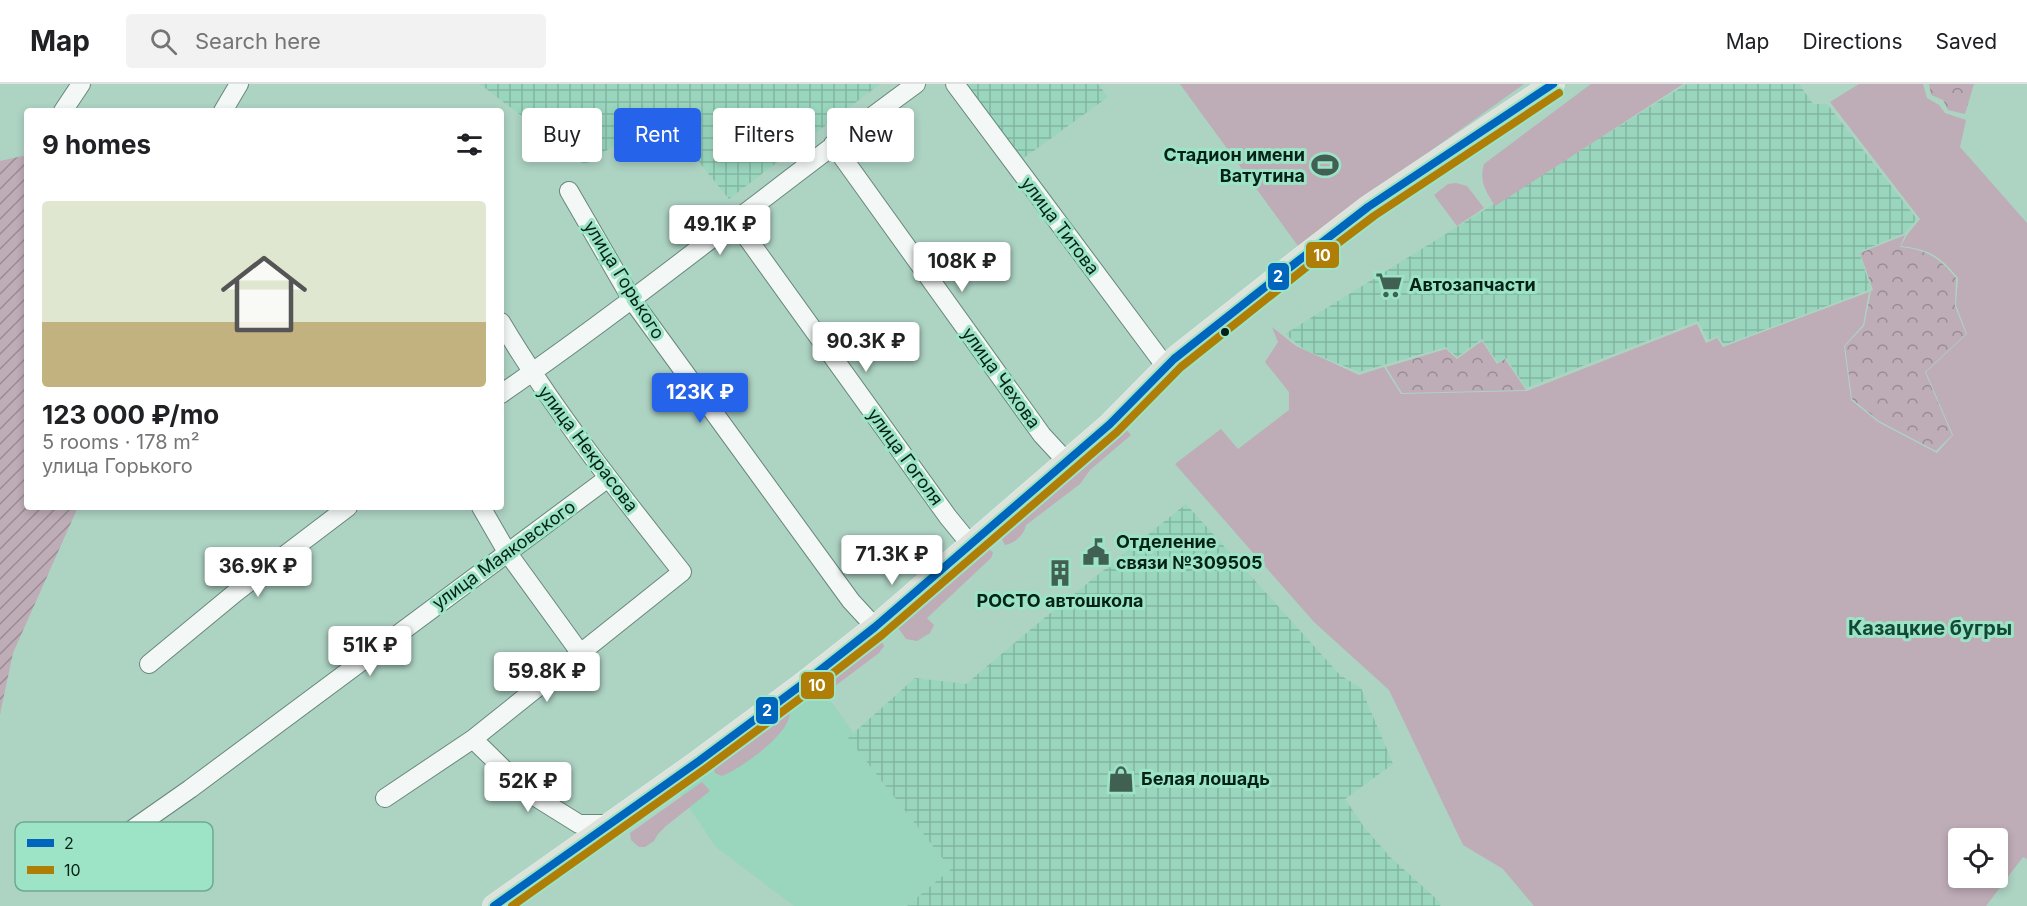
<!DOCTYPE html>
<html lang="en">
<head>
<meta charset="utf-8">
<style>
	:root { --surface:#fff; --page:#f2f2f2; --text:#202124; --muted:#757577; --line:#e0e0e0; --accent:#2563eb }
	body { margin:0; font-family:Inter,sans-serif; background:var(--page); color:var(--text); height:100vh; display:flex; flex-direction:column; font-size:22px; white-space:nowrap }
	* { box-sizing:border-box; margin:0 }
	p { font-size:20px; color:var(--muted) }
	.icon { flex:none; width:33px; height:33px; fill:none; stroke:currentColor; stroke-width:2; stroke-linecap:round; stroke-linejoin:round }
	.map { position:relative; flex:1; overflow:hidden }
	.panel { position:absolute; left:24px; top:24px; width:480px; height:402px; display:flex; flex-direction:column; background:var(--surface); border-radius:6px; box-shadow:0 3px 9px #0003 }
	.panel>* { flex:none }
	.top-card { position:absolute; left:522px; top:24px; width:570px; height:54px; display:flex; gap:12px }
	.controls { position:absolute; left:1948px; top:744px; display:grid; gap:12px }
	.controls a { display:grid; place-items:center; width:60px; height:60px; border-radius:6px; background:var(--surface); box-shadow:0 3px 9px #0003; font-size:30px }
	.price { position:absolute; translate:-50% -51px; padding:0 14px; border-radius:6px; background:#fff; color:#222; font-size:20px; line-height:39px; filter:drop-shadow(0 2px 3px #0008) }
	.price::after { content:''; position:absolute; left:50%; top:36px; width:18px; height:14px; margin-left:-9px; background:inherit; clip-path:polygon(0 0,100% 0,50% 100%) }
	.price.selected { background:var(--accent); color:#fff }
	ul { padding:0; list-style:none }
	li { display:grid; align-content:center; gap:12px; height:318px; padding:0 18px }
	li span { display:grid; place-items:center; height:186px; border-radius:6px; color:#555 }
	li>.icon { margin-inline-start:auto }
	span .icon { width:108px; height:108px; fill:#fffc; stroke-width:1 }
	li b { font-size:26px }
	h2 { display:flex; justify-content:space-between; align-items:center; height:72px; padding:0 18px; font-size:26px }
	.tag { padding:0 21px; border-radius:6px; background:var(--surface); box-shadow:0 3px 9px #0003; font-size:21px; line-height:54px }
	.tag.selected { background:var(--accent); color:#fff }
	header { display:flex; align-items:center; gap:36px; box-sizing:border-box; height:84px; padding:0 30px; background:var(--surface); border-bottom:2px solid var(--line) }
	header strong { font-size:28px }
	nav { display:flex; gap:33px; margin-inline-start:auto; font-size:21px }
	.search { width:420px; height:54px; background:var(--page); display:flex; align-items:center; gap:15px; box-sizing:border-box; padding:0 21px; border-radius:6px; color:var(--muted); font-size:22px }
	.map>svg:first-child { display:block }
	.built { fill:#99d6bd }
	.industrial { fill:url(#industrial-grid) }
	.grass { fill:#beacb7; fill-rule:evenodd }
	.forest { fill:url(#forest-crowns) }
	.garden { fill:url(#garden-furrows) }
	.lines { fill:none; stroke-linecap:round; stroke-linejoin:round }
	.minor-casing { stroke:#68877c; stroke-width:20 }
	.major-casing { stroke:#daebe4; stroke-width:24 }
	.minor { stroke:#f3f8f6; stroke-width:18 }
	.major { stroke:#dde2db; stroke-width:22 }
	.bus-1-casing { stroke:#9de3c6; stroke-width:12 }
	.bus-2-casing { stroke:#9de3c6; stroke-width:12 }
	.bus-1 { stroke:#0065bd; stroke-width:8 }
	.bus-2 { stroke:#ae7e07; stroke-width:8 }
	.bus-dot { fill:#052218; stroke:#9de3c6; stroke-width:2 }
	.labels { text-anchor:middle; stroke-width:6; stroke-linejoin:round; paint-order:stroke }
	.poi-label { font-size:18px; font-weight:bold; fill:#052218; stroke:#9de3c6; text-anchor:start }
	.street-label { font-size:18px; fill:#052218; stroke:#9de3c6 }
	.neighbourhood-label { font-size:20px; font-weight:bold; fill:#124936; stroke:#9de3c6 }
	.key { fill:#9de3c6; stroke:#6fa992; stroke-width:1.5 }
	.key-label { font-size:16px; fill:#052218 }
	.line-badge { stroke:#9de3c6; stroke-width:2 }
	.badge-label { font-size:16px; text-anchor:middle; font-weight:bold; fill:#fff }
</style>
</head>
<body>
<header>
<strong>Map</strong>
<div class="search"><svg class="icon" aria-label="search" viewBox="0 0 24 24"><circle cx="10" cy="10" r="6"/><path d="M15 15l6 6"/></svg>Search here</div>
<nav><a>Map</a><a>Directions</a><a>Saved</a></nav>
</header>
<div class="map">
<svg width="2027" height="822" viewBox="0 0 2027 822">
	<defs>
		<pattern id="industrial-grid" width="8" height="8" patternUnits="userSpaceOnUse" patternTransform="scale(1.5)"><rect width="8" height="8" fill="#99d6bd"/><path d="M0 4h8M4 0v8" fill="none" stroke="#82b7a2"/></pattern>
		<pattern id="forest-crowns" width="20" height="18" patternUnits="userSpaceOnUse" patternTransform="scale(1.5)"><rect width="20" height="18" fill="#beacb7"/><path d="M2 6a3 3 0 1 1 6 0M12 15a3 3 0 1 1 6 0" fill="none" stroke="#988c94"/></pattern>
		<pattern id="garden-furrows" width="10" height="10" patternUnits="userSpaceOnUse" patternTransform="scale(1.5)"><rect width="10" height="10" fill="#beacb7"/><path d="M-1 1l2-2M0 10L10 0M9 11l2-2" fill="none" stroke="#988c94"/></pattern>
	</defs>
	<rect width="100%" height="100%" fill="#add3c3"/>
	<path class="built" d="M819,601l132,184 -44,37h-113l-78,-59 -39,-57z"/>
	<path class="industrial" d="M480,0h400l-151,115 -69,-85 -75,51z
		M965,0h133l10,13 -87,63z
		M1687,0h112l14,20h14l90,115 -12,14 -46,19 12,37 -147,56 -6,-9 -10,4 -10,-19 -172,67 -20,-30 -8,5 -16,-24 -25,18 -11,-10 -87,25 -54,-22 -20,-16z
		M1186,420l154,171 21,13 32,76 -48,35 19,28 26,30 51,46 -1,3h-533l44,-37 -103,-131 67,-60 51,6 77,-65z"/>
	<path class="grass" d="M1180,0h344l-226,162z
		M1591,0h92l-188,122c-9,-15 -16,-24 -11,-42z
		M1859,0h64l4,14 12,7 6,8 21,7 -6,27 67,76v636l-4,-2 -37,49h-452l-31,-37 -40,-24 -74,-155 -75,-68 -139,-158 46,-35 17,20 51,-39v-18l-24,-30 13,-20 -6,-15 24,19 63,29 25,-8 17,27 126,-3 170,-67 9,19 11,-5 6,9 146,-55 -6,33 -19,21 7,54 27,22 59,31 16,-18 -27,-63 41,-38 -11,-29 2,-27c-18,-22 -29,-29 -57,-32l6,-11 13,-16 -90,-117zM1959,754h39v40h-39z
		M1456,99l11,3 17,22 -27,18 -23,-31 14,-11z
		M1124,343l7,8 -41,35 -10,14 -54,41c-2,10 -11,18 -21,20l-6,-11 4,-6z
		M985,460l8,9 -2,5 -64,60 7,7 -4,8 -13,8 -11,-2 -7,-10v-10z
		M876,557l6,1 2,4 -5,7 -48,36 -13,-1 -28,23c2,22 -50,58 -68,65l-7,-3 -2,-5 5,-11 147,-114z
		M702,698l8,9 -44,35 -8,8 -4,7 -9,6h-6l-8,-7 -1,-7z"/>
	<path class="forest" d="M1929,0h45l-9,30 -17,-4 -5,-10 -12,-5z
		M1905,151l-5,12c28,3 38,10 56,31l-1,28 11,28 -41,38 27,63 -16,16 -57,-30 -27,-22 -7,-53 19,-20 7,-35 2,-1 -13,-37z
		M1482,257l15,23 8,-5 21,31 -124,3 -16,-26 60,-18 11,10z"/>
	<path class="garden" d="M27,71v352h51l-65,146 -13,61v-553z"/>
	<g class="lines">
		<defs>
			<path id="minor" d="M955,0l211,283
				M63,27l18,-27
				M223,27l16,-27
				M833,60l209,291 25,27
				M569,107l63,109 219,301 24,26
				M735,137l213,296 23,28
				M501,310c142,-98 275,-208 415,-310
				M481,423l26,45 74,102
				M149,580l86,-71 113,-86
				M473,655l53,52 53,33h32
				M385,714l88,-59 209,-167c-64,-81 -128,-161 -181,-250
				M110,761l80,-56 418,-311"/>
			<path id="major" d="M494,822l205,-145 105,-78 71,-56 235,-203 64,-65 124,-98 70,-54 185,-123"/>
		</defs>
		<use href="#minor" class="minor-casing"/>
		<use href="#major" class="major-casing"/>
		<use href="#minor" class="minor"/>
		<use href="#major" class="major"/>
		<defs>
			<path id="bus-1" d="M494,822l205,-145 105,-78 71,-56 235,-203 64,-65 124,-98 70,-54 185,-123"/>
			<path id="bus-2" d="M512,822l193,-137 105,-78 72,-56 235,-203 64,-65 123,-98 70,-53 185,-123"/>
		</defs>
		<use href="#bus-1" class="bus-1-casing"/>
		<use href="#bus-2" class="bus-2-casing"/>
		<use href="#bus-1" class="bus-1"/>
		<use href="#bus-2" class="bus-2"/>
	</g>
	<defs>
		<symbol id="stadium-bare" viewBox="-9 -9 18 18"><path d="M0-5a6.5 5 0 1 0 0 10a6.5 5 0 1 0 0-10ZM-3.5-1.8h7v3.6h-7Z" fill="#406054" stroke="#9de3c6" stroke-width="2.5" paint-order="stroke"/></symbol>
		<symbol id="supermarket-bare" viewBox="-9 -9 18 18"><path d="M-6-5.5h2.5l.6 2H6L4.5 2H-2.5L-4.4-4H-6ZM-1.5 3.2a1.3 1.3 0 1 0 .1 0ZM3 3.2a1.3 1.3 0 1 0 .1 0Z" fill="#406054" stroke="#9de3c6" stroke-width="2.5" paint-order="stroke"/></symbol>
		<symbol id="civic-bare" viewBox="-9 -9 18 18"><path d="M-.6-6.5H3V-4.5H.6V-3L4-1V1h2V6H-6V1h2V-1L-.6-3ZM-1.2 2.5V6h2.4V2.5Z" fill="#406054" stroke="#9de3c6" stroke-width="2.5" paint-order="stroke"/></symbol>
		<symbol id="building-bare" viewBox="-9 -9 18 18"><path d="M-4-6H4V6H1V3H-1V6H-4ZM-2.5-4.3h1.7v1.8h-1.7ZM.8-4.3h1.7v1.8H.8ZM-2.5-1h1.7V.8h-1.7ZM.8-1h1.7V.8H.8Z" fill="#406054" stroke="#9de3c6" stroke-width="2.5" paint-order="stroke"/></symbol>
		<symbol id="shop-bare" viewBox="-9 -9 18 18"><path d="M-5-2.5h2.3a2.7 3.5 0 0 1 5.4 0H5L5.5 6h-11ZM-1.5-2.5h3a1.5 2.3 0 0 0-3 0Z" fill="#406054" stroke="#9de3c6" stroke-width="2.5" paint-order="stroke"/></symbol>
	</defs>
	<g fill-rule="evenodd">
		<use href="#stadium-bare" x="1306" y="62" width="38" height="38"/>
		<use href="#supermarket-bare" x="1370" y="182" width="38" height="38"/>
		<use href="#civic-bare" x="1077" y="449" width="38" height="38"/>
		<use href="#building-bare" x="1041" y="470" width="38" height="38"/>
		<use href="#shop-bare" x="1102" y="676" width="38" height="38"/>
	</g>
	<circle class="bus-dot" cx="1225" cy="248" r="5"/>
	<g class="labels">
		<g class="poi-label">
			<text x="1305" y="77" text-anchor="end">Стадион имени<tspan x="1305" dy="21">Ватутина</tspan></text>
			<text x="1409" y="207">Автозапчасти</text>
			<text x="1116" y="464">Отделение<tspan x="1116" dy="21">связи №309505</tspan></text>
			<text x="1060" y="523" text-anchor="middle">РОСТО автошкола</text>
			<text x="1141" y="701">Белая лошадь</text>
		</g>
		<g class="street-label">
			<text transform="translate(1060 142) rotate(53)" y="6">улица Титова</text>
			<text transform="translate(624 196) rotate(58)" y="6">улица Горького</text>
			<text transform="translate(1001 294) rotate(54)" y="6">улица Чехова</text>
			<text transform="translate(588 365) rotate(53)" y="6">улица Некрасова</text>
			<text transform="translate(905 373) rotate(54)" y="6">улица Гоголя</text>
			<text transform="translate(504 471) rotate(-36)" y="6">улица Маяковского</text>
		</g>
		<g class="neighbourhood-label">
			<text x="1930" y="551">Казацкие бугры</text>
		</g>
	</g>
	<rect x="15" y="738" width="198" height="69" rx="9" class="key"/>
	<rect x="27" y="755" width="27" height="8" fill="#0065bd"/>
	<rect x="27" y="782" width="27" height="8" fill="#ae7e07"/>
	<g class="key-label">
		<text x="64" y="765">2</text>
		<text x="64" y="792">10</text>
	</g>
	<g class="line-badge">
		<rect x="1305" y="157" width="35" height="28" rx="6" fill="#ae7e07"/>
		<rect x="1267" y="178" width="23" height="29" rx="6" fill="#0065bd"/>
		<rect x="800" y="587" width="35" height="29" rx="6" fill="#ae7e07"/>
		<rect x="755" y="612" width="24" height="29" rx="6" fill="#0065bd"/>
	</g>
	<g class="badge-label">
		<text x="1322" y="177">10</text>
		<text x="1278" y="198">2</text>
		<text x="817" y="607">10</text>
		<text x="767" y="632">2</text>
	</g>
</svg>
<div class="controls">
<a><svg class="icon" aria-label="locate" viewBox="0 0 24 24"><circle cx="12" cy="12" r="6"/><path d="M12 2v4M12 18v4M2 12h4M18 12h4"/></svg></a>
</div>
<b class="price" style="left:720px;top:172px">49.1K ₽</b>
<b class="price" style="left:962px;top:209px">108K ₽</b>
<b class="price" style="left:866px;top:289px">90.3K ₽</b>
<b class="price selected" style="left:700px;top:340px">123K ₽</b>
<b class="price" style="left:892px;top:502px">71.3K ₽</b>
<b class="price" style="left:258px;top:514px">36.9K ₽</b>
<b class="price" style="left:370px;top:593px">51K ₽</b>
<b class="price" style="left:547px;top:619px">59.8K ₽</b>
<b class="price" style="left:528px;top:729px">52K ₽</b>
<div class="top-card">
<a class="tag">Buy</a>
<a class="tag selected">Rent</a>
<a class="tag">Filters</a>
<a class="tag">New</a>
</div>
<section class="panel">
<h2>9 homes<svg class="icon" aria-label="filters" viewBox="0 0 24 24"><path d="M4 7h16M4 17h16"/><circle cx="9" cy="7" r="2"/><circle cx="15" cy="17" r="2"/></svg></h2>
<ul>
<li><span style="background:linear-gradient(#dfe7d0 65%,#c2b280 0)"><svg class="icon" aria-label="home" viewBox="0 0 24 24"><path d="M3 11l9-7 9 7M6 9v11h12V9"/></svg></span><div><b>123 000 ₽/mo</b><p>5 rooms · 178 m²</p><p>улица Горького</p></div></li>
</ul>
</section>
</div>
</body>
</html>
